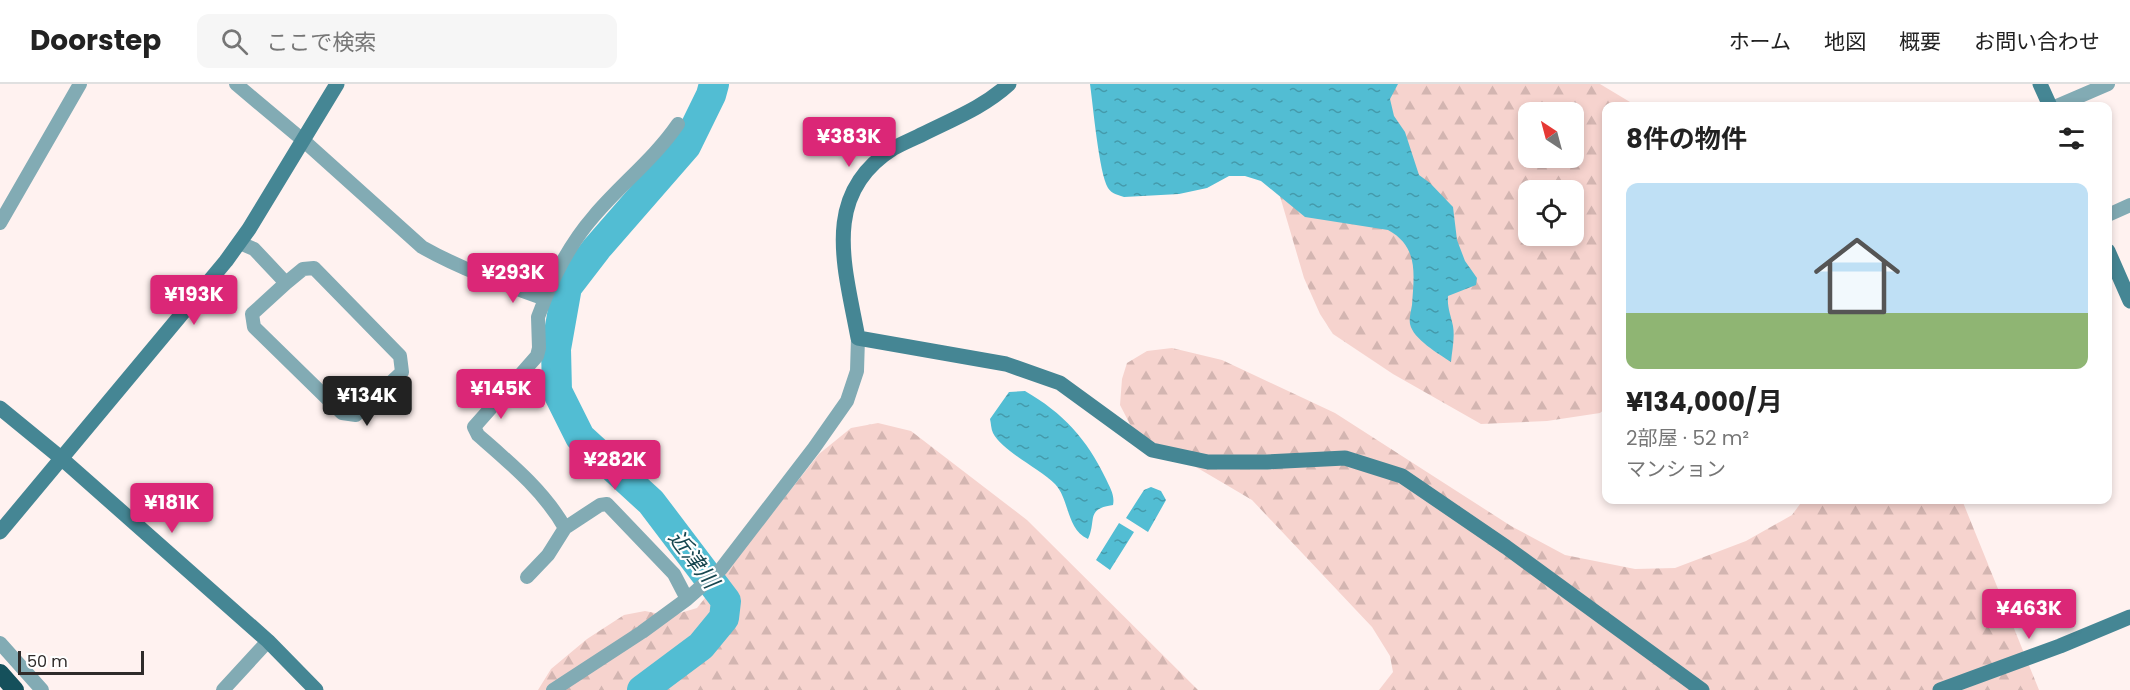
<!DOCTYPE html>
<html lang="ja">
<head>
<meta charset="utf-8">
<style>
	:root { --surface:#fff; --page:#f6f6f6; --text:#222; --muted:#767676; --line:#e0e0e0; --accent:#db2777 }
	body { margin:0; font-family:Poppins,"Noto Sans JP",sans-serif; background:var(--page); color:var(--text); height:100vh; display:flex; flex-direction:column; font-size:22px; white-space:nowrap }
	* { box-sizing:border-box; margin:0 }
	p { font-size:20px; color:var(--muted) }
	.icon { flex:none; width:33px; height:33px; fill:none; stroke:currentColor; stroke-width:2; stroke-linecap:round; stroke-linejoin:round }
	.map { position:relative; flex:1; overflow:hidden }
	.drawer { position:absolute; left:1602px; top:18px; width:510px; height:402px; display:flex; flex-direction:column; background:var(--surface); border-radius:12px; box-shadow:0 3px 9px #0003 }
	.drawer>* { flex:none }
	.needle { width:39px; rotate:324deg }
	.tools { position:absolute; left:1518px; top:18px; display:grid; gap:12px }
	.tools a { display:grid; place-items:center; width:66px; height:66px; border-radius:12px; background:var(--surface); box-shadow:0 3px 9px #0003; font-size:30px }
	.scale { position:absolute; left:18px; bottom:15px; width:126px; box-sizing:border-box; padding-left:6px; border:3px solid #2f2b2a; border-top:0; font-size:16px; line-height:21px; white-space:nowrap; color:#2f2b2a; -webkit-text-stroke:4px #fff; paint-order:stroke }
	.price { position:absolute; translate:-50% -51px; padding:0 14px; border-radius:6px; background:var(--accent); color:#fff; font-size:20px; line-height:39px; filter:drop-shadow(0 2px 3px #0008) }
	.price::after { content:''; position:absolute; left:50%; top:36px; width:18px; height:14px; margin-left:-9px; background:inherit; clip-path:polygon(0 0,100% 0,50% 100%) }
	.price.current { background:#222; color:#fff }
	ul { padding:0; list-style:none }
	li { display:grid; align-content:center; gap:12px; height:318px; padding:0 24px }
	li+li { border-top:2px solid var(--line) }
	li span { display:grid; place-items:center; height:186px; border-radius:12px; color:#555 }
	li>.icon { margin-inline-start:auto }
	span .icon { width:108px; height:108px; fill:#fffc; stroke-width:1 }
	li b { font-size:26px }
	h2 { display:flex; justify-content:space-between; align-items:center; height:72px; padding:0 24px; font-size:26px }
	header { display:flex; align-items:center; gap:36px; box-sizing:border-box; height:84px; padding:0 30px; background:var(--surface); border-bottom:2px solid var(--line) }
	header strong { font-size:28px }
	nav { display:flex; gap:33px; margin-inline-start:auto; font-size:21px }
	.search { width:420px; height:54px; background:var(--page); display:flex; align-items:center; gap:15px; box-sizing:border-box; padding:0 21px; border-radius:12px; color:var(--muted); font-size:22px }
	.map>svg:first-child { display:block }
	.forest { fill:url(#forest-firs); fill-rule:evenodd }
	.water { fill:url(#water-ripples) }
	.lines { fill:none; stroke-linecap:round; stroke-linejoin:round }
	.river { stroke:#52bdd3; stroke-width:30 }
	.street { stroke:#82abb4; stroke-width:14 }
	.secondary { stroke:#458694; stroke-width:15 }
	.highway { stroke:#15505b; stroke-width:18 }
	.labels { text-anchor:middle; stroke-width:4.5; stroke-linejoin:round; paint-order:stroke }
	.water-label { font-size:22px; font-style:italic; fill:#174750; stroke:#fff }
</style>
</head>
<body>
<header>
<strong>Doorstep</strong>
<div class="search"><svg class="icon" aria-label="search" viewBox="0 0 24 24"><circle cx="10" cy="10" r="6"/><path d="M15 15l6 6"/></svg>ここで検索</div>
<nav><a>ホーム</a><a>地図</a><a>概要</a><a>お問い合わせ</a></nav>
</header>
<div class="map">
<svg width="2130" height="606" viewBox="0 0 2130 606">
	<defs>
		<pattern id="forest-firs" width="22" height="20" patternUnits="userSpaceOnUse" patternTransform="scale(1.5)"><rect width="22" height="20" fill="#f6d3ce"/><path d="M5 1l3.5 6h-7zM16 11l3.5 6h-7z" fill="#d3b5b1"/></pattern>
		<pattern id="water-ripples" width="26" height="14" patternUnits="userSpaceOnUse" patternTransform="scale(1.5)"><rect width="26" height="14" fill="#52bdd3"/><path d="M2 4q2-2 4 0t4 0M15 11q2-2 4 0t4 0" fill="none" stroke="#449aab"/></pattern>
	</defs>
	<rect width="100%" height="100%" fill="#fff2f0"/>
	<path class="forest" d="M1247,0h353l30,18 4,4h-28v302l-6,5 -53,8 -66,3 -88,-50 -60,-40 -13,-20 -16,-36zM1528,28h46v46h-46zM1528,106h46v46h-46z
		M1172,264l50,12 113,53 176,113 54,29 70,14 40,-1 71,-27 46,-26 11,-15h159l77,190h-660l14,-18 -3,-16 -18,-29 -120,-127 -119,-70 -13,-25 2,-26 5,-16 20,-12z
		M878,339l33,8 116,89 171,170h-660l13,-21 36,-30 37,-24 21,-4 25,5 27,-8 122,-154 32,-26z"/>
	<path class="water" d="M1090,0h308l-8,15 4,17 11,16 14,43 11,8 23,24 4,33 8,21 12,17 -1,7 -28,11c-1,12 3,19 5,30 2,12 -1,24 -2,36 -12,-8 -38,-23 -41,-38 -1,-6 1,-13 2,-19 2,-31 7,-58 -24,-75l-83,-13 -44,-36 -16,-5h-16l-22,12 -28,6 -55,3c-6,-2 -12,-3 -16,-9 -9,-15 -15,-83 -18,-104z
		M1025,307c38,22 62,48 81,88 4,9 9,16 7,26 -28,4 -16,15 -25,34 -22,-10 -18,-39 -33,-55 -16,-16 -53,-33 -62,-51 -2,-4 -2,-10 -3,-14l19,-27z
		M1151,403l10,4 5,9 -18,32 -22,-14 18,-28z
		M1119,439l15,9 -24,38 -14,-10z"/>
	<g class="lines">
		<path class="river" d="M642,606l59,-44 23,-28 2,-17 -75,-99 -71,-65 -23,-46 -1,-42 11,-62 30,-39 89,-102 25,-51 3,-11"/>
		<path class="street" d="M236,0l68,57 118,106c39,22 81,37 123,52 12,-30 28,-59 49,-83 27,-32 60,-57 84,-92
			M2057,22l51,-22
			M2108,131l22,-10
			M0,139l80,-139
			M240,159l14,6 32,34 -34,31 2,13 88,86 14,2 46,-43 -2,-16 -86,-88 -11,1 -17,14
			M545,215l-7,18 1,31 -2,8 -63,71 4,8c32,28 66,56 87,93
			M527,493l21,-22 17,-27 35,-23 7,-1 67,70 13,25
			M0,559l42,47
			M223,606l45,-49
			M553,606l89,-58 45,-33 34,-30 93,-121 33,-47 10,-30 1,-33"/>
		<path class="secondary" d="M1009,0c-25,23 -56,35 -86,50 -10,5 -20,9 -29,14 -74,46 -49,119 -36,190l148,26 54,19 92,67 56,12h59l78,-4 57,18 104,71 196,143
			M2040,0l10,22
			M2108,167l22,50
			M0,324l61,50 207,183 48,49
			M0,448l226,-271 23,-32 88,-145
			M1940,606l120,-44 70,-29"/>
		<path class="highway" d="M0,589l15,17"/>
	</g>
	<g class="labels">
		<g class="water-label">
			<text transform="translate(694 475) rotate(53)" y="8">近津川</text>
		</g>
	</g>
</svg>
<div class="tools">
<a><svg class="needle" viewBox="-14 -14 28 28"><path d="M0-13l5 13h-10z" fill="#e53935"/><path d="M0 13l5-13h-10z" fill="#767676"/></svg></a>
<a><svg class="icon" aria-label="locate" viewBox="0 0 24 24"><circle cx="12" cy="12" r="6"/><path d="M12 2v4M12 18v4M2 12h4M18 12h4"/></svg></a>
</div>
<div class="scale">50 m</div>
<b class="price" style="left:849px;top:84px">¥383K</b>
<b class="price" style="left:513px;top:220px">¥293K</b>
<b class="price" style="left:194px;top:242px">¥193K</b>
<b class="price" style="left:501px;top:336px">¥145K</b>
<b class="price current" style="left:367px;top:343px">¥134K</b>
<b class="price" style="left:615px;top:407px">¥282K</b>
<b class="price" style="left:172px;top:450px">¥181K</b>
<b class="price" style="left:2029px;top:556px">¥463K</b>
<section class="drawer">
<h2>8件の物件<svg class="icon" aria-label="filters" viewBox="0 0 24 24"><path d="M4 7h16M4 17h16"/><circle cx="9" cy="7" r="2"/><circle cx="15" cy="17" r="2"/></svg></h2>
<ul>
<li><span style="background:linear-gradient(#bfe0f5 70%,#8fb573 0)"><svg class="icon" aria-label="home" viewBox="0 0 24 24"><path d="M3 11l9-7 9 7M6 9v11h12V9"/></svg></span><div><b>¥134,000/月</b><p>2部屋 · 52 m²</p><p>マンション</p></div></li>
</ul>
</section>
</div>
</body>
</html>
